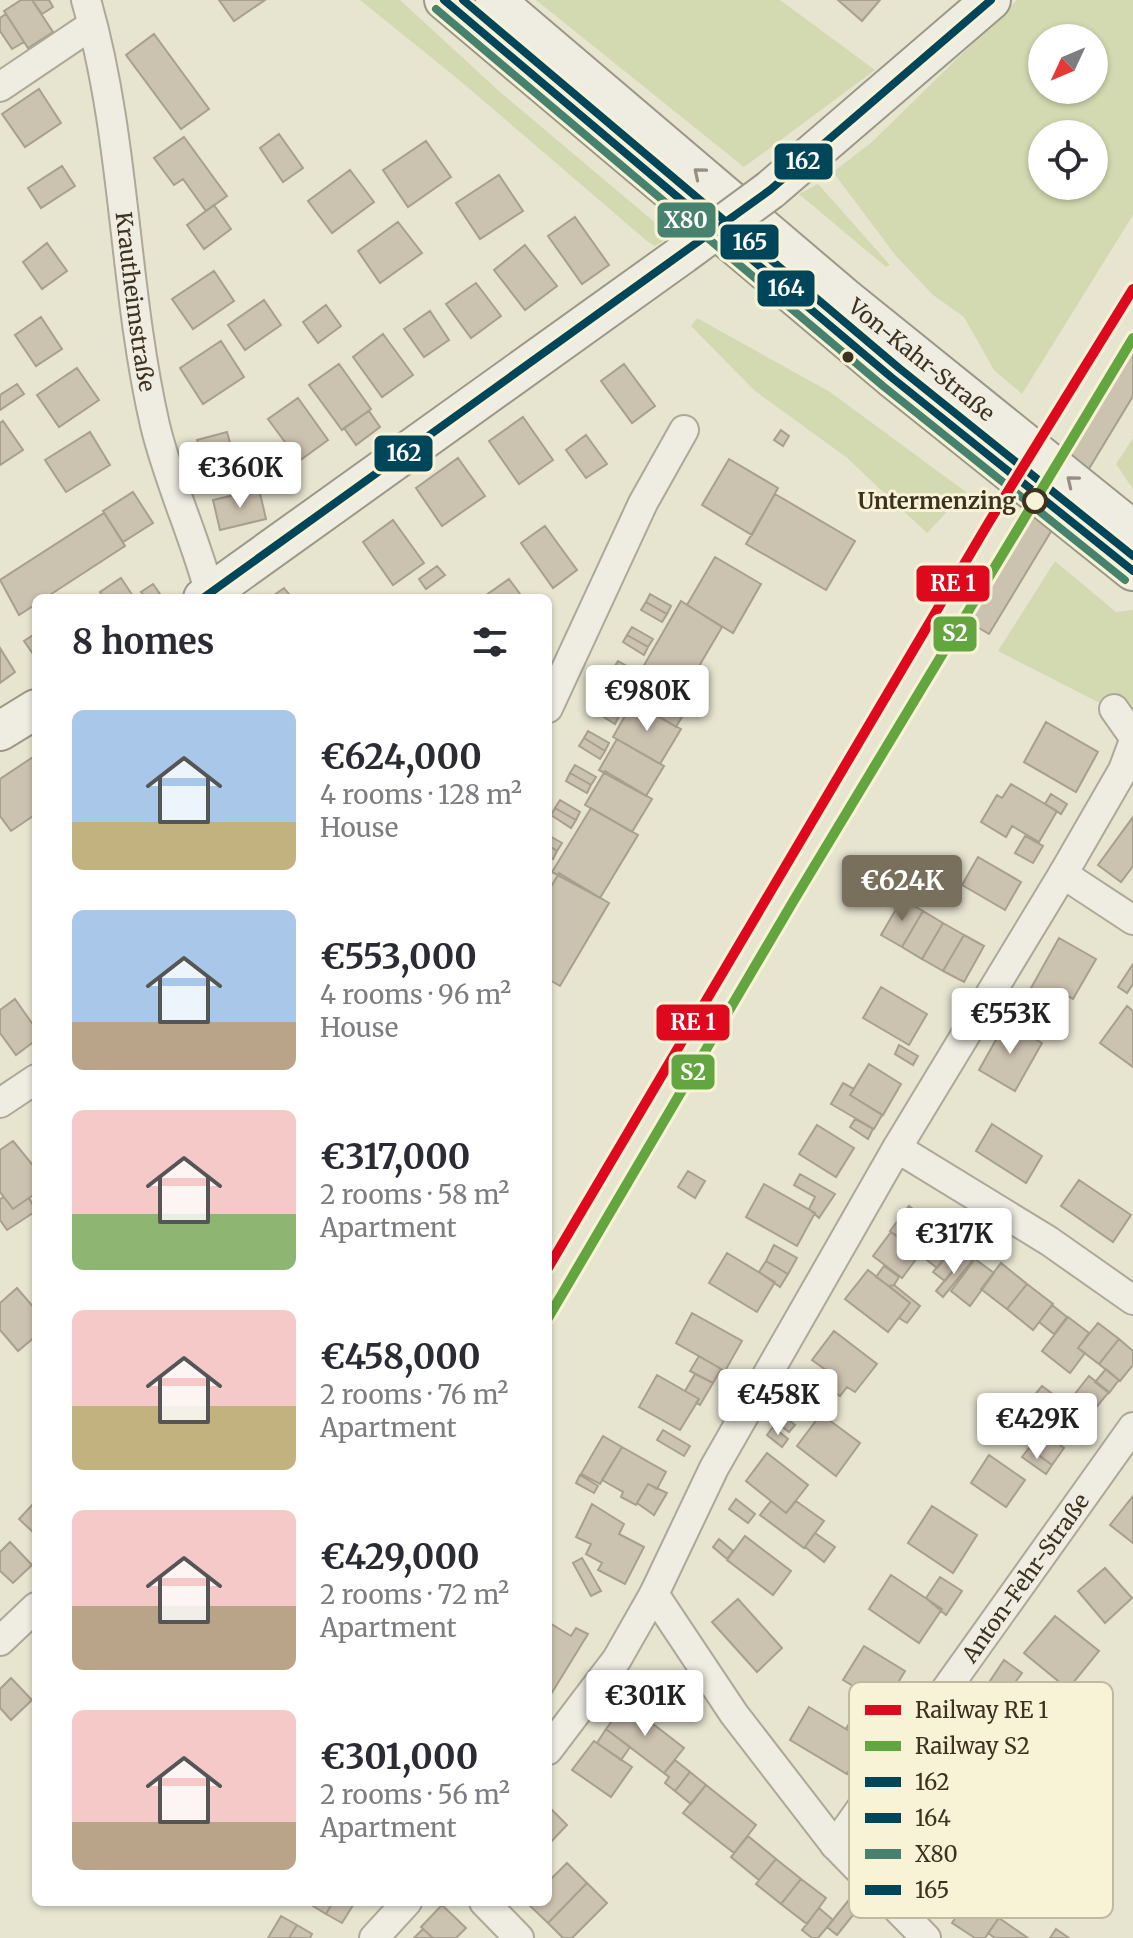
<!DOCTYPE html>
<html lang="en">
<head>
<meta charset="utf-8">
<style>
	:root { --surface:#fff; --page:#f7f7f7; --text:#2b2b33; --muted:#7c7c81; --accent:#78705d }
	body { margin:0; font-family:Merriweather,serif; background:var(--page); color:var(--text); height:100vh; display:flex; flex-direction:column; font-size:30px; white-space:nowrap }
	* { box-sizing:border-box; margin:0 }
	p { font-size:26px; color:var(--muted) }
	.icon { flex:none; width:44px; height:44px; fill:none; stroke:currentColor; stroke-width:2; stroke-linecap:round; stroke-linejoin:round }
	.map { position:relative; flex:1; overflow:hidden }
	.panel { position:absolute; left:32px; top:594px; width:520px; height:1312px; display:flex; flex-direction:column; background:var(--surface); border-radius:12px; box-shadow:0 2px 6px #0004 }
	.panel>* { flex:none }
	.needle { width:52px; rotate:226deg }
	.controls { position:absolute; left:1028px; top:24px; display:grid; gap:16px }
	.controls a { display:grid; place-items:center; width:80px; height:80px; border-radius:50%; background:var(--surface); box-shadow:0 2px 6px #0004; font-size:40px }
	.price { position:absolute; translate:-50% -68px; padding:0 18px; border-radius:8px; background:#fff; color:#222; font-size:26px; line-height:52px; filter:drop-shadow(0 2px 4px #0008) }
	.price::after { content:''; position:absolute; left:50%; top:48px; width:24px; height:18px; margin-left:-12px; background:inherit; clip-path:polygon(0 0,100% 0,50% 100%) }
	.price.on { background:var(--accent); color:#fff }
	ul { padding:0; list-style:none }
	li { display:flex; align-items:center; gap:24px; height:200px; padding:0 40px }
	li span { display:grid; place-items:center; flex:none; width:224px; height:160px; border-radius:12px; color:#555 }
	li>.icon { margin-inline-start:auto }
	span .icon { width:96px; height:96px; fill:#fffc; stroke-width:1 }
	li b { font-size:34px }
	h2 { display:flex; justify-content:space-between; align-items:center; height:96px; padding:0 40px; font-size:34px }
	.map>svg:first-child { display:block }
	.green { fill:#d3dab1; fill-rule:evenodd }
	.building { fill:#ccc2b0; stroke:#a89f8e; stroke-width:2 }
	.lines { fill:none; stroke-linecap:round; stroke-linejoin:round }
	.street-casing { stroke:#ada898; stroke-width:32 }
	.secondary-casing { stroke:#9c9888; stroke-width:42 }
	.street { stroke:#efece2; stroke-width:28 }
	.secondary { stroke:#efece2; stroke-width:38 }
	.secondary-bridge-casing { stroke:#9c9888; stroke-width:42; stroke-linecap:butt }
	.secondary-bridge { stroke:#efece2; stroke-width:38 }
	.bus-1-casing { stroke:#f8f2d6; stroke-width:14 }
	.bus-2-casing { stroke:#f8f2d6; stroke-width:14 }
	.bus-3-casing { stroke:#f8f2d6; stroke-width:14 }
	.bus-4-casing { stroke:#f8f2d6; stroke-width:14 }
	.bus-1 { stroke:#00465a; stroke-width:8 }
	.bus-2 { stroke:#00465a; stroke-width:8 }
	.bus-3 { stroke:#46826e; stroke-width:8 }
	.bus-4 { stroke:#00465a; stroke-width:8 }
	.rail-1-casing { stroke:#f8f2d6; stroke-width:16 }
	.rail-2-casing { stroke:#f8f2d6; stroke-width:16 }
	.rail-1 { stroke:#df091d; stroke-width:10 }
	.rail-2 { stroke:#63a53f; stroke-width:10 }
	.oneway { stroke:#968e80 }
	.bus-dot { fill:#3d311f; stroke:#f8f2d6; stroke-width:3 }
	.stop-dot { fill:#f8f2d6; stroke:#3d311f; stroke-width:4 }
	.labels { text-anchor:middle; stroke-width:6; stroke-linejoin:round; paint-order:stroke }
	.street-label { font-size:22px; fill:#3d311f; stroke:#f8f2d6 }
	.stop-label { font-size:22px; font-weight:bold; fill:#3d311f; stroke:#f8f2d6; text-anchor:end }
	.key { fill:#f8f2d6; stroke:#c0b89f; stroke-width:2 }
	.key-label { font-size:22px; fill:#3d311f }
	.line-badge { stroke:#f8f2d6; stroke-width:3 }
	.badge-label { font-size:22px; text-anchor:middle; font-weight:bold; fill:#fff }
</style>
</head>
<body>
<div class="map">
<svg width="1133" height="1938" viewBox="0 0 1133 1938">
	<rect width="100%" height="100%" fill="#e7e4d0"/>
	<path class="green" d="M360,0h40l100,92 171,144 -16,10 -8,-5 -189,-162z
		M536,0h244l95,70 -131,97z
		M1017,0h116v215l-111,179 -28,-24 -30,-53 -31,-22 -37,-39 -63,-84 39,-30zM1042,38h52v52h-52zM1042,134h52v52h-52z
		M818,184l72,81 -4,2 -87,-73z
		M697,318l133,74 136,100 -39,41 -81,-76 -91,-66 -64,-65z
		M1133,438v51l-17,-25z
		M1055,561l61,51 17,-2v110l-135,-69z"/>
	<path class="building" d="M21,0h11l21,32 -25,16 -24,-37z
		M32,0h17l4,7 -11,7z
		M219,0h46l-31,21z
		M838,0h42l-18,21z
		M6,14l18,28 -12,7 -12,-18v-13z
		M154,34l55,75 -28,20 -55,-74z
		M39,89l22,34 -36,24 -23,-33z
		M279,134l24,34 -20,14 -23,-34z
		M184,137l43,59 -21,15 -23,-32 -9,6 -20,-27z
		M426,141l25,36 -43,30 -25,-37z
		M62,166l13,20 -34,22 -13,-20z
		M350,170l24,32 -42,31 -24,-32z
		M499,175l24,36 -43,28 -24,-36z
		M214,205l17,24 -27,20 -17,-24z
		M575,217l34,48 -27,19 -34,-48z
		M398,222l24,31 -42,30 -22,-32z
		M47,243l20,28 -25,18 -19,-27z
		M525,245l32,41 -32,24 -31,-40z
		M214,271l20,30 -41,28 -21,-30z
		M476,283l25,33 -30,22 -25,-34z
		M264,300l17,25 -36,25 -17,-25z
		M326,305l15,21 -23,17 -15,-21z
		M430,311l19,29 -25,17 -20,-28z
		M41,317l21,32 -26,17 -21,-31z
		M383,334l30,41 -31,22 -29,-40z
		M221,341l23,36 -41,27 -23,-36z
		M1133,350v46l-144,238 -22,-13z
		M339,364l32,45 -29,21 -33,-45z
		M624,364l31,42 -23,17 -31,-42z
		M77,368l22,32 -40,27 -22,-32z
		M17,384l7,10 -24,16v-15z
		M298,398l30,42 -29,21 -31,-42z
		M369,411l11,16 -24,18 -12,-17z
		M523,417l30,43 -34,24 -30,-43z
		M3,421l20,29 -23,15v-42z
		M781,430l8,6 -6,10 -9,-6z
		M90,432l20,33 -44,27 -21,-32z
		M227,432l8,29 -30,8 -8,-29z
		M586,435l21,29 -21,14 -20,-28z
		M458,458l27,38 -43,30 -26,-38z
		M729,459l49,29 -26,47 -50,-30z
		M259,489l7,30 -46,11 -7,-30z
		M133,492l20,31 -30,19 -20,-31z
		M775,494l80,47 -29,49 -80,-46z
		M104,513l21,33 -80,52h-9v6l-17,11 -19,-35z
		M393,520l31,43 -31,22 -30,-43z
		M545,526l32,44 -24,18 -32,-45z
		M715,557l46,27 -28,49 -46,-28z
		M437,566l8,9 -19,14 -7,-10z
		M121,578l12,18 -29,2 -4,-6z
		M509,579l14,19h-41z
		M153,584l7,10 -14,4 -5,-6z
		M284,588l8,10h-22z
		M650,594l21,12 -4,8 -21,-12z
		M681,601l41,26 -37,63 -42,-23z
		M646,602l21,12 -5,8 -21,-12z
		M632,627l21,12 -5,8 -21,-12z
		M33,635l3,4v19l-12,-17z
		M627,635l21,12 -4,8 -21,-13z
		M0,648l15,24 -15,11z
		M618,661l21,12 -5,8 -21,-12z
		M648,668l47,27 -19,32 -46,-27z
		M613,669l21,12 -5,8 -20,-12z
		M603,696l21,12 -5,8 -21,-12z
		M633,702l48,27 -21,35 -47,-27z
		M598,704l21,12 -4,8 -21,-13z
		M1046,722l52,30 -22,40 -52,-30z
		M588,731l21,12 -4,8 -21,-13z
		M584,738l21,13 -5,8 -21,-13z
		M617,739l47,27 -18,30 -47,-26z
		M36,755v59l-25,17 -11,-15v-37z
		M575,765l21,12 -5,8 -21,-12z
		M605,771l47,28 -20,33 -47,-27z
		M570,773l21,12 -4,8 -21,-12z
		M1011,784l46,27 -18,31 -27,-16 -6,11 -25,-15 16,-27 5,3z
		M1051,794l16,10 -6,10 -16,-10z
		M560,800l20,12 -4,8 -21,-12z
		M555,808l21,12 -5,8 -20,-13z
		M591,808l47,27 -38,63 -48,-26z
		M1133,817v49l-12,16 -23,-17z
		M548,835l14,8 -5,8 -9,-6z
		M1025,836l18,10 -10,17 -18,-10z
		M548,845l9,6 -4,8 -5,-3z
		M978,857l43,25 -16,28 -43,-25z
		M559,873l50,30 -49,83 -12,-7v-87z
		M902,899l21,12 -21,36 -21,-12z
		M923,911l20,12 -21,36 -20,-12z
		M943,923l21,12 -21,36 -21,-12z
		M964,935l20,11 -20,36 -21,-11z
		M1059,938l37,21 -23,40 -14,-8 -10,16 -22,-12z
		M1133,964v20l-6,9 -9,-6z
		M881,987l46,27 -18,31 -46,-27z
		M15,999l21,30v11l-20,15 -16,-22v-23z
		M1127,1006l6,5v56l-33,-24z
		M1006,1022l36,21 -27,48 -36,-21z
		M899,1045l19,11 -5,9 -18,-11z
		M869,1064l32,20 -18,31 -33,-20z
		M843,1083l11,6 -4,6 32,20 -8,14 -43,-25z
		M855,1119l18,10 -5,10 -18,-12z
		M992,1124l50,32 -16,27 -50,-32z
		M817,1125l37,23 -18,29 -37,-23z
		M13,1141l23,28v24l-23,16 -13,-17v-42z
		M688,1171l17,10 -10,17 -17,-11z
		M800,1174l35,20 -16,24 -10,-9 6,-12 -21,-12z
		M1079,1180l52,35 -18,27 -52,-36z
		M764,1184l51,29 -18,33 -51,-29z
		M4,1197l9,12 16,-11 7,13 -29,19 -7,-10v-21z
		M909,1206l24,18 -20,25 -23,-18z
		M933,1224l24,19 -20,25 -24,-19z
		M891,1232l29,22 -18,24 -29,-22z
		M957,1243l11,9 -23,29 -12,-9z
		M774,1245l23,13 -9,16 -22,-13z
		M727,1253l48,29 -18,30 -48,-29z
		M965,1256l7,5 -29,36 -7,-6z
		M975,1259l19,14 -24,33 -19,-15z
		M766,1261l22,13 -8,13 -21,-15z
		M1001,1263l26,21 -20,25 -26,-20z
		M884,1266l15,11 -5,8 -5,1 -13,-9z
		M868,1270l42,33 -22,29 -43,-33z
		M1027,1284l26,20 -20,26 -26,-21z
		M894,1285l26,21 -13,17 -8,-5 11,-15 -21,-17z
		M17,1288l19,22v26l-18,15 -18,-21v-27z
		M1052,1305l15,12 -13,17 -15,-12z
		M692,1313l50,28 -17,30 -49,-28z
		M1068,1317l21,16 -11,15 7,5 -15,20 -28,-22z
		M1098,1323l21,16 -20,25 -21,-16z
		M834,1331l43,33 -22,28 -8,-5 -7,9 -18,-13 8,-10 -18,-13z
		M1119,1339l14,12v14l-13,16 -21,-17z
		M699,1356l22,13 -8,14 -23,-12z
		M1106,1369l13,11 -10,13 -14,-11z
		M695,1374l18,9 -13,22 -4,-2 3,-4 -14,-8z
		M657,1375l42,24 -19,31 -41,-23z
		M1089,1376l20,16 -15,18 -20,-15z
		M1042,1386l40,30 -21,28 -41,-31z
		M780,1413l15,12 -6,7 -14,-11z
		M821,1414l39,29 -24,33 -39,-30z
		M773,1427l15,12 -6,8 -15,-12z
		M663,1430l27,16 -6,10 -27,-16z
		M1041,1431l23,17 -12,17 -23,-17z
		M603,1436l19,11 -22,37 -19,-10z
		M622,1447l44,25 -9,17 -9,-5 -12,21 -15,-8 2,-5 -21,-12z
		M1029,1448l23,17 -6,9 -24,-17z
		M767,1453l41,32 -22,28 -40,-32z
		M989,1455l36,25 -19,27 -35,-24z
		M580,1475l18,11 -4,7 -18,-10z
		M648,1484l19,9 -13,22 -17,-12z
		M1133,1496v47l-23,-18z
		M736,1499l19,15 -7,9 -19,-14z
		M771,1501l15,12 10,-12 28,20 -20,27 -44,-33z
		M35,1502l1,1v32l-17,-16z
		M592,1504l32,20 -5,10 25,13 -19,37 -27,-14 4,-7 -16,-9 5,-10 -15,-7z
		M932,1506l45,29 -24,38 -45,-30z
		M815,1533l20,14 -11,15 -19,-15z
		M745,1536l46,35 -18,24 -46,-35z
		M719,1539l14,12 -6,8 -14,-12z
		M10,1542l22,23 -19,18 -13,-12v-19z
		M582,1558l19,33 -10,5 -18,-33z
		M1105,1568l27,30 -27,25 -27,-32z
		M891,1575l51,34 -23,34 -50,-34z
		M940,1577l22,14 -16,24 -20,-17z
		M738,1599l44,49 -25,24 -45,-50z
		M1055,1616l44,35 -31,38 -44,-36z
		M548,1622l23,14 5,-8 12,6 -40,65z
		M864,1646l41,25 -26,43 -26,-16 5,-9 -15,-9z
		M1004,1660l18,13 -17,23 -17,-12z
		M11,1678l21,22 -21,20 -11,-12v-19z
		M626,1703l58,45 -20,25 -58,-44z
		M809,1707l57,34 -19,33 -57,-34z
		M857,1710l19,12 -12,18 -18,-11z
		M606,1729l24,18 -9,13 -24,-17z
		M594,1741l38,26 -21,30 -39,-27z
		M675,1760l15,12 -15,19 -10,-8 4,-6 -5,-4z
		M690,1772l16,13 -15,19 -16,-13z
		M706,1785l50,40 -22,28 -51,-40z
		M548,1806l19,19 -19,20z
		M748,1836l28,23 -17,21 -28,-23z
		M776,1859l25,20 -20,25 -25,-20z
		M567,1863l20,20 -39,40 -21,-20 21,-1v-20z
		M989,1870l29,20 -33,48h-10l-23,-15z
		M801,1879l25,19 -19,26 -26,-20z
		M587,1883l20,20 -35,35h-9l-15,-15z
		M848,1901l10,8 -21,26 -10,-8z
		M312,1902h21l-7,12 -16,-10z
		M333,1902h22l-13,21 -16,-9z
		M442,1905l24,23 -10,10h-23l-12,-11z
		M819,1908l14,12 -15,18h-6l-10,-8z
		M281,1916l16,9 -8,13h-21z
		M999,1918l29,20h-33l-7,-5z
		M297,1925l15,9 -2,4h-21z
		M423,1929l10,9h-19z
		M1056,1929l13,9h-19z"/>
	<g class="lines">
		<defs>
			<g id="street">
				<path id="s1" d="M86,0c40,138 37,285 69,425 14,59 41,114 56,173"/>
				<path d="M0,87l92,-62"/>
				<path d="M548,708l95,-205 41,-73"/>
				<path d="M1114,709l19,27"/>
				<path d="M1063,874l70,46"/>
				<path d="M0,1103l36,-24"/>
				<path d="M897,1148l152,93 84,59"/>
				<path d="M654,1594l80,120 101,131 91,93"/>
				<path d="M0,1641l36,-34"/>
				<path d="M548,1750l69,-91 37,-65 60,-126 183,-320 166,-274 60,-104 10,-27"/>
				<path id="s2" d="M835,1845l298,-418"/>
				<path d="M484,1902l35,36"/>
				<path d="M374,1938l33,-36"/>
			</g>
			<g id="secondary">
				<path d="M444,0l447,377 242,194"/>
				<path id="s3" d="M495,0l349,297 289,233"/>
				<path d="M770,190l221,-190"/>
				<path d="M203,598l480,-344"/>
				<path d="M0,731l36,-22"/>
			</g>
		</defs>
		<use href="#street" class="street-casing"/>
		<use href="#secondary" class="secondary-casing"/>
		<use href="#street" class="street"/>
		<use href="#secondary" class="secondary"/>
		<defs>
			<path id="secondary-bridge" d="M683,254l87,-64"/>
		</defs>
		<use href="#secondary-bridge" class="secondary-bridge-casing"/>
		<use href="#secondary-bridge" class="secondary-bridge"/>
		<defs>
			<path id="bus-1" d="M203,598l567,-408 221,-190"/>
			<path id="bus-2" d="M444,0l447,377 242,194"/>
			<path id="bus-3" d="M436,9l447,377 242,194"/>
			<path id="bus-4" d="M463,0l436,368 234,188"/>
		</defs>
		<use href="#bus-1" class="bus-1-casing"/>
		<use href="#bus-2" class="bus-2-casing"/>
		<use href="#bus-3" class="bus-3-casing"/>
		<use href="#bus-4" class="bus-4-casing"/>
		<use href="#bus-1" class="bus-1"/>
		<use href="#bus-2" class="bus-2"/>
		<use href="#bus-3" class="bus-3"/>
		<use href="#bus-4" class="bus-4"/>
		<defs>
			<path id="rail-1" d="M548,1268l441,-746 144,-233"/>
			<path id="rail-2" d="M548,1318l246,-418 339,-562"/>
		</defs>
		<use href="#rail-1" class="rail-1-casing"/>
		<use href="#rail-2" class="rail-2-casing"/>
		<use href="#rail-1" class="rail-1"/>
		<use href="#rail-2" class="rail-2"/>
	</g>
	<defs><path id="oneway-chevron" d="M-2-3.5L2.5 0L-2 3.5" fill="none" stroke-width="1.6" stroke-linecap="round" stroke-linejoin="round" transform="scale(2)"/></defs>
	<g class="oneway">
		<use href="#oneway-chevron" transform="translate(699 173) rotate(-140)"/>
		<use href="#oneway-chevron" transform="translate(1072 481) rotate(-141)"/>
	</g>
	<circle class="bus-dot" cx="848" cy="357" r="7"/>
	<circle class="stop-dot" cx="1035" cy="501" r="11"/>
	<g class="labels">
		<g class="street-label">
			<text dy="8" stroke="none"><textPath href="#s1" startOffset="306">Krautheimstraße</textPath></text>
			<text dy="8" stroke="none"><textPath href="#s3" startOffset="558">Von-Kahr-Straße</textPath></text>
			<text dy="8" stroke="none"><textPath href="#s2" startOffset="328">Anton-Fehr-Straße</textPath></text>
		</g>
		<g class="stop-label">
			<text x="1016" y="509">Untermenzing</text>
		</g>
	</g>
	<rect x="849" y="1682" width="264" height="236" rx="12" class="key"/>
	<rect x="865" y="1705" width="36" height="10" fill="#df091d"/>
	<rect x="865" y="1741" width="36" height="10" fill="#63a53f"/>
	<rect x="865" y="1777" width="36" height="10" fill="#00465a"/>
	<rect x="865" y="1813" width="36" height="10" fill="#00465a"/>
	<rect x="865" y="1849" width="36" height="10" fill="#46826e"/>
	<rect x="865" y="1885" width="36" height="10" fill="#00465a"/>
	<g class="key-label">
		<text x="915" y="1718">Railway RE 1</text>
		<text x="915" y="1754">Railway S2</text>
		<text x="915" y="1790">162</text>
		<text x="915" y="1826">164</text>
		<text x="915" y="1862">X80</text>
		<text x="915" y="1898">165</text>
	</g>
	<g class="line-badge">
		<rect x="773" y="142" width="61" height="39" rx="8" fill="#00465a"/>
		<rect x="656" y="201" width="61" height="38" rx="8" fill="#46826e"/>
		<rect x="719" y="223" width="61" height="38" rx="8" fill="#00465a"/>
		<rect x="756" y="269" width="60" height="39" rx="8" fill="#00465a"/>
		<rect x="373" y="434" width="61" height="39" rx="8" fill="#00465a"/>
		<rect x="915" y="564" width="76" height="39" rx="8" fill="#df091d"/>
		<rect x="932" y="615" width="46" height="38" rx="8" fill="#63a53f"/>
		<rect x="655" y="1003" width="76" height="39" rx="8" fill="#df091d"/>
		<rect x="670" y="1053" width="46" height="38" rx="8" fill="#63a53f"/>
	</g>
	<g class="badge-label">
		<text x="803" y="169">162</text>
		<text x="686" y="228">X80</text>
		<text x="750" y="250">165</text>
		<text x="786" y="296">164</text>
		<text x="404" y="461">162</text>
		<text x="953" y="591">RE 1</text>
		<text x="955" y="641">S2</text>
		<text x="693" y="1030">RE 1</text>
		<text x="693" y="1080">S2</text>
	</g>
</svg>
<div class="controls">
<a><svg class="needle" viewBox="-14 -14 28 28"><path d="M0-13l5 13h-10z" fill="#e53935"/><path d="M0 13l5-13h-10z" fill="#7c7c81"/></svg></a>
<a><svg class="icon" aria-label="locate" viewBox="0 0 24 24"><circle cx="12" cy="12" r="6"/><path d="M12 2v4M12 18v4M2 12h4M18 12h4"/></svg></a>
</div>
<b class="price" style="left:240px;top:510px">€360K</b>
<b class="price" style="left:647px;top:733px">€980K</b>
<b class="price on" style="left:902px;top:923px">€624K</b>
<b class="price" style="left:1010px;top:1056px">€553K</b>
<b class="price" style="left:954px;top:1276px">€317K</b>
<b class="price" style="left:778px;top:1437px">€458K</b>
<b class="price" style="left:1037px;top:1461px">€429K</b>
<b class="price" style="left:645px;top:1738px">€301K</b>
<section class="panel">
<h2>8 homes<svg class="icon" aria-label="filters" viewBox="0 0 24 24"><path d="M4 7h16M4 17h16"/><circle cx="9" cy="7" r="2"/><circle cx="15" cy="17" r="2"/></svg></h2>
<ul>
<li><span style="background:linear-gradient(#a9c7e8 70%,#c2b280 0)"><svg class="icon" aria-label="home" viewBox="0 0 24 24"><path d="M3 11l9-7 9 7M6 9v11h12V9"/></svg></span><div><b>€624,000</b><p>4 rooms · 128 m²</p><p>House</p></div></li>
<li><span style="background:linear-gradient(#a9c7e8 70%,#b9a48a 0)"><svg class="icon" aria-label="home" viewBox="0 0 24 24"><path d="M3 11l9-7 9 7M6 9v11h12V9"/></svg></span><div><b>€553,000</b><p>4 rooms · 96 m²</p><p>House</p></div></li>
<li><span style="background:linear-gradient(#f6c9c9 65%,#8fb573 0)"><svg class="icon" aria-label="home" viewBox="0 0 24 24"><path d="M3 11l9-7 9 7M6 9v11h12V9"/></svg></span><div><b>€317,000</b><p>2 rooms · 58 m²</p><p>Apartment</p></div></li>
<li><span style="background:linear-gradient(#f6c9c9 60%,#c2b280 0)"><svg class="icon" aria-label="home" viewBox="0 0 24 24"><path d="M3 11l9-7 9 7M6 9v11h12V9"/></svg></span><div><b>€458,000</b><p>2 rooms · 76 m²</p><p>Apartment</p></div></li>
<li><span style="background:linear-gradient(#f6c9c9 60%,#b9a48a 0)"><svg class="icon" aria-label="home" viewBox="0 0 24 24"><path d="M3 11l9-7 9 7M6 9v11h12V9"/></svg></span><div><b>€429,000</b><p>2 rooms · 72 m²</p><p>Apartment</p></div></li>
<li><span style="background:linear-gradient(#f6c9c9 70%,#b9a48a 0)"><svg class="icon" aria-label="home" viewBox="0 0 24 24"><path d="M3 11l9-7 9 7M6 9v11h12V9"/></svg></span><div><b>€301,000</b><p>2 rooms · 56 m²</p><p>Apartment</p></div></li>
</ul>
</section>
</div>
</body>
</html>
